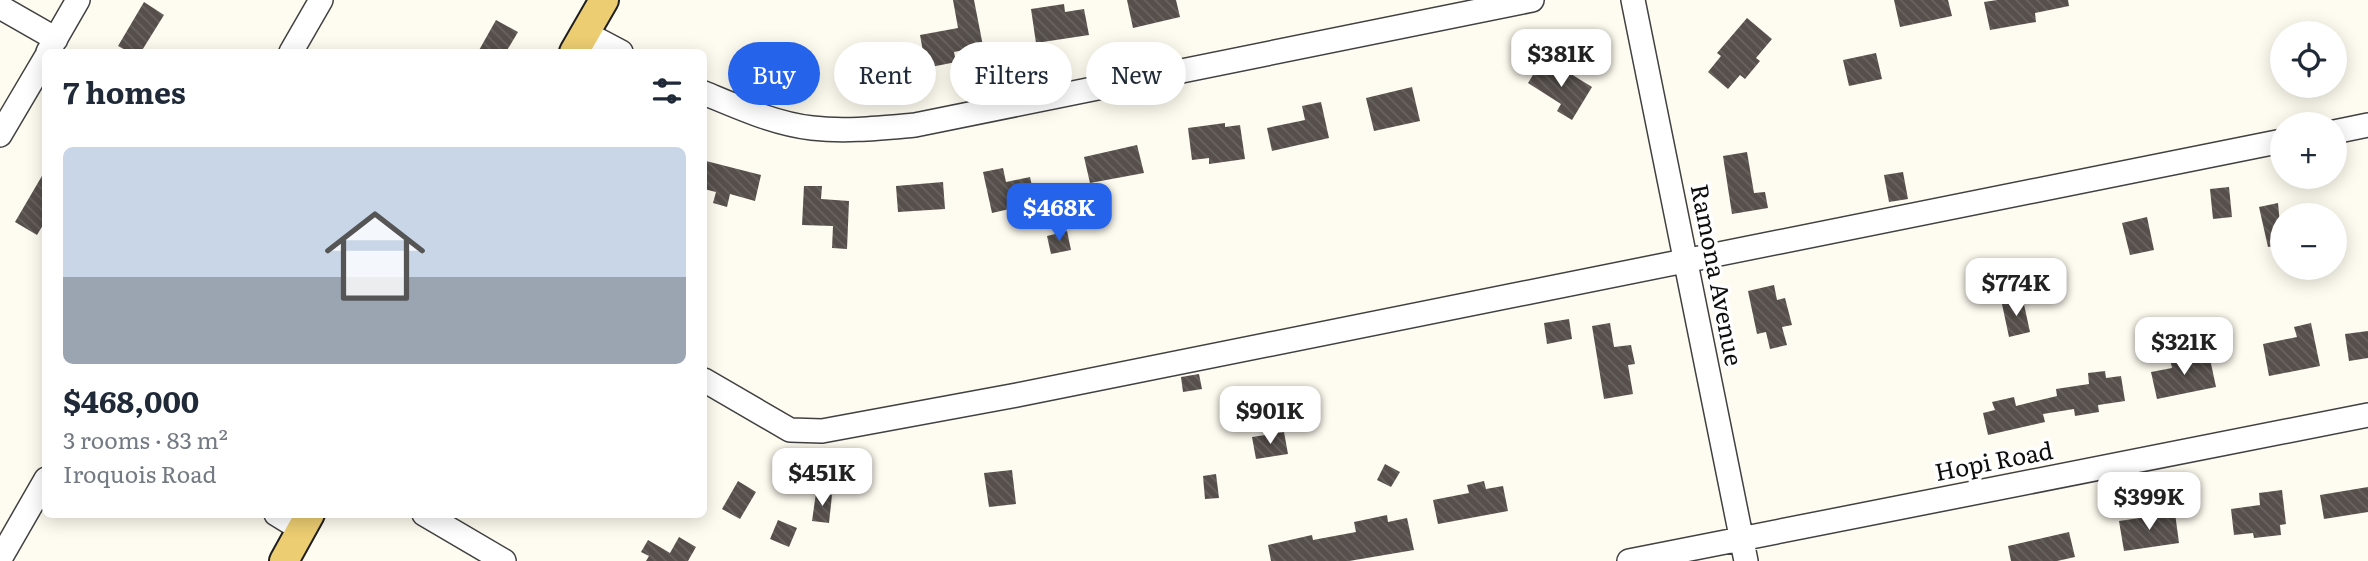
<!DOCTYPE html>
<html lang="en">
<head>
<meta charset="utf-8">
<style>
	:root { --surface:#fff; --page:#f6f6f7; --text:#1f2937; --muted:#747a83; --line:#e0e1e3; --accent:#2563eb }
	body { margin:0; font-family:Literata,serif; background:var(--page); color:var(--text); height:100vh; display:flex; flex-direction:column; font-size:26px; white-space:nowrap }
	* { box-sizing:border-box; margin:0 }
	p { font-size:23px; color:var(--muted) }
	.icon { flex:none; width:38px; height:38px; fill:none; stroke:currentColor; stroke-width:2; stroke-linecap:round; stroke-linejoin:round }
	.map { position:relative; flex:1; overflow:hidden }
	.side { position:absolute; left:42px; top:49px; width:665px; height:469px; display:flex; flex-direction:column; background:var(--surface); border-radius:10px; box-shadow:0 4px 18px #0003 }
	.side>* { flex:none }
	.hud { position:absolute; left:728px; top:42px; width:665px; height:63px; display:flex; gap:14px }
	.fabs { position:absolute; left:2270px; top:21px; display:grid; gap:14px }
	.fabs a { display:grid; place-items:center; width:77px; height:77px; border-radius:50%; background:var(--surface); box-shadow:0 4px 18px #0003; font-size:35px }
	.price { position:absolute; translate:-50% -60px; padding:0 16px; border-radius:14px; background:#fff; color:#222; font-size:23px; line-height:46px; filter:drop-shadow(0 2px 4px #0008) }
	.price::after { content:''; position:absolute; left:50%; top:42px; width:21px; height:16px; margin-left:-10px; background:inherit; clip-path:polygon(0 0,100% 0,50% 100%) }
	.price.on { background:var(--accent); color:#fff }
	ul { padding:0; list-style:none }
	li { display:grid; align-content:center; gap:14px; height:371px; padding:0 21px }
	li+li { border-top:2px solid var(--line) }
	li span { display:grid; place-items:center; height:217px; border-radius:10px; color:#555 }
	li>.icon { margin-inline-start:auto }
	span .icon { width:126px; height:126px; fill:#fffc; stroke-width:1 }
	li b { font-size:30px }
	h2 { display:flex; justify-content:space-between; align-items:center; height:84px; padding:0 21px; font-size:30px }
	.pill { padding:0 24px; border-radius:32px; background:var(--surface); box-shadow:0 4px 18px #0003; font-size:24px; line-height:63px }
	.pill.on { background:var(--accent); color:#fff }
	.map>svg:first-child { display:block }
	.building { fill:url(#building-back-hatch) }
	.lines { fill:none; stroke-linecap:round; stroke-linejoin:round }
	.minor-casing { stroke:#414141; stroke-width:26 }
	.major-casing { stroke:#1f1f1f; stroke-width:32 }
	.minor { stroke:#fff; stroke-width:23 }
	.major { stroke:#eccd72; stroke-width:28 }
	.labels { text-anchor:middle; stroke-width:7; stroke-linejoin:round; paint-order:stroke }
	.street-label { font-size:24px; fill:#0e0e0e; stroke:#fff }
</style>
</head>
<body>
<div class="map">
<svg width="2368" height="561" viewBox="0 0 2368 561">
	<defs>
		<pattern id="building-back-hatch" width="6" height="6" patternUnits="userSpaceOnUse" patternTransform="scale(1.75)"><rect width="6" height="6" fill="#564f4b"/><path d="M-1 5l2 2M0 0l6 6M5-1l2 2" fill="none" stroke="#696461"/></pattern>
	</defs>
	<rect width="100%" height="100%" fill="#fefbf0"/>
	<path class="building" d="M953,0h21l9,46 -29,6 2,10 -30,6 -6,-33 38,-7z
		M1127,0h49l4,17 -47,11z
		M1894,0h54l4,16 -52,11z
		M1997,0h71l1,6 -34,7 1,9 -46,8 -6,-28z
		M144,2l20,13 -23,37h-12l-11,-6z
		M1064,4l1,8 19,-3 5,26 -53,8 -5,-34z
		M1747,18l25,21 -16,19 4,3 -15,18 -5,-4 -12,14 -20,-17 13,-16 -4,-3z
		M496,20l22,12 -12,20h-28z
		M1876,53l6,26 -33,7 -6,-26z
		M1541,62l19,12 3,-5 29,18 -20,33 -15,-9 4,-7 -33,-21z
		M1412,87l8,34 -46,10 -8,-33z
		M1321,102l8,36 -57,13 -5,-23 38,-8 -3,-14z
		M1225,123v4l15,-2 5,34 -36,5v-6l-17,2 -4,-32z
		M1137,145l7,28 -54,10 -6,-26z
		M1747,152l7,41 11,-1 3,16 -36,6 -9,-58z
		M706,161l55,14 -6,26 -25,-7 -3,13 -14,-4 3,-11 -12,-3z
		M1003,168l3,14 24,-5 6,26 -44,10 -9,-41z
		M46,169v51l-9,15 -22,-13z
		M1903,172l5,27 -19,3 -5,-27z
		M943,182l2,27 -47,3 -2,-26z
		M804,186h18l-1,13 28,2 -2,48 -15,-1 1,-22 -31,-1z
		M2229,187l3,30 -19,2 -3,-30z
		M2278,203l4,42 -14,2 -9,-40z
		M2147,217l7,33 -24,5 -8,-32z
		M1067,231l4,19 -20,4 -4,-18z
		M1774,285l3,15 8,-2 7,27 -10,2 5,18 -17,4 -4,-17 -9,2 -9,-43z
		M2023,300l7,32 -21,5 -7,-33z
		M1569,319l3,20 -25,5 -3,-21z
		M1610,323l4,24 17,-2 4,19 -7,1 5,29 -29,5 -12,-73z
		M2311,323l9,43 -51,10 -6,-32 34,-7 -3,-10z
		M2368,331v27l-19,3 -4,-27z
		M2194,353l2,9 14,-3 6,28 -59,12 -6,-27 21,-4 -2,-9z
		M2105,371l1,7 15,-2 4,25 -27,4 1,7 -24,4 -1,-7 -31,5 2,8 -57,13 -5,-22 12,-3 -3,-8 22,-5 2,9 41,-10 -1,-7 33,-5 -1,-11z
		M1199,374l3,15 -19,3 -2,-15z
		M1284,432l4,22 -32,5 -4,-22z
		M1385,464l15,8 -9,15 -14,-7z
		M1012,470l4,34 -27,3 -5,-34z
		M1216,474l3,24 -14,1 -2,-23z
		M738,481l18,11 -16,27 -18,-10z
		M1484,481l2,8 17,-3 5,25 -70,13 -5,-24 36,-7 -2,-8z
		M2368,487v25l-44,7 -4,-24z
		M2282,490l4,34 -6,1 1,10 -27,3 -1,-5 -19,2 -3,-26 29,-4 -1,-12z
		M816,493l16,2 -3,28 -17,-2z
		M2175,513l4,30 -55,8 -5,-30z
		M1387,515l1,7 19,-4 7,32 -65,11h-78l-3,-16 44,-10 1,5 43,-8 -2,-10z
		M778,520l19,8 -8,19 -19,-8z
		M2069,532l6,25 -18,4h-46l-3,-15z
		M679,537l17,10 -8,14h-42l3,-5 -8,-4 7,-12 22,13z"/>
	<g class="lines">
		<defs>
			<path id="minor" d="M1633,0l113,561
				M0,7l56,32
				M585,33l36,19
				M48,52l30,-52
				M291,52l30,-52
				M704,93c34,14 71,31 108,35 34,4 69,0 103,-3l617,-125
				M2334,132l34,-7
				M0,135l46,-78
				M704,380l86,50 32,1 195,-36 1265,-254
				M276,514l26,16
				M424,514l80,47
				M0,559l46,-80
				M1629,561l739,-146"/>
			<path id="major" d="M574,52l30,-52
				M284,561l26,-47"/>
		</defs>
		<use href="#minor" class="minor-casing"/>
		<use href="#major" class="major-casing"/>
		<use href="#minor" class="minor"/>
		<use href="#major" class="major"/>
	</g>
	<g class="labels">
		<g class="street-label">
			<text transform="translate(1716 275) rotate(79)" y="8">Ramona Avenue</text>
			<text transform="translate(1994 462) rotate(-11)" y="8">Hopi Road</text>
		</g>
	</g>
</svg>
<div class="fabs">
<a><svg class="icon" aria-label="locate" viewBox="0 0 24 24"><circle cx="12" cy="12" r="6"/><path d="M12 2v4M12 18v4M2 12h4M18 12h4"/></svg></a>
<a>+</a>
<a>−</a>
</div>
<b class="price" style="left:1561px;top:89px">$381K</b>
<b class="price on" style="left:1059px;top:243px">$468K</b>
<b class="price" style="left:2016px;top:318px">$774K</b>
<b class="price" style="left:2184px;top:377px">$321K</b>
<b class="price" style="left:1270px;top:446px">$901K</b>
<b class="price" style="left:822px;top:508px">$451K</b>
<b class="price" style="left:2149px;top:532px">$399K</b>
<div class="hud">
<a class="pill on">Buy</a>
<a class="pill">Rent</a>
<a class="pill">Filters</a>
<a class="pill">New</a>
</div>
<section class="side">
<h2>7 homes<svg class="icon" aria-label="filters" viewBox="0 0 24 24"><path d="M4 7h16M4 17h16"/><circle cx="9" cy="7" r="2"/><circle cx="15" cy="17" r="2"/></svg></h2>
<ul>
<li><span style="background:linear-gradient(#c9d6e8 60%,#9aa5b1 0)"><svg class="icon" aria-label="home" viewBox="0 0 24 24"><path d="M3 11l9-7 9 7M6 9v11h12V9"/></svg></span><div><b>$468,000</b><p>3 rooms · 83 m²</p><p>Iroquois Road</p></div></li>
</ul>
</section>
</div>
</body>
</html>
